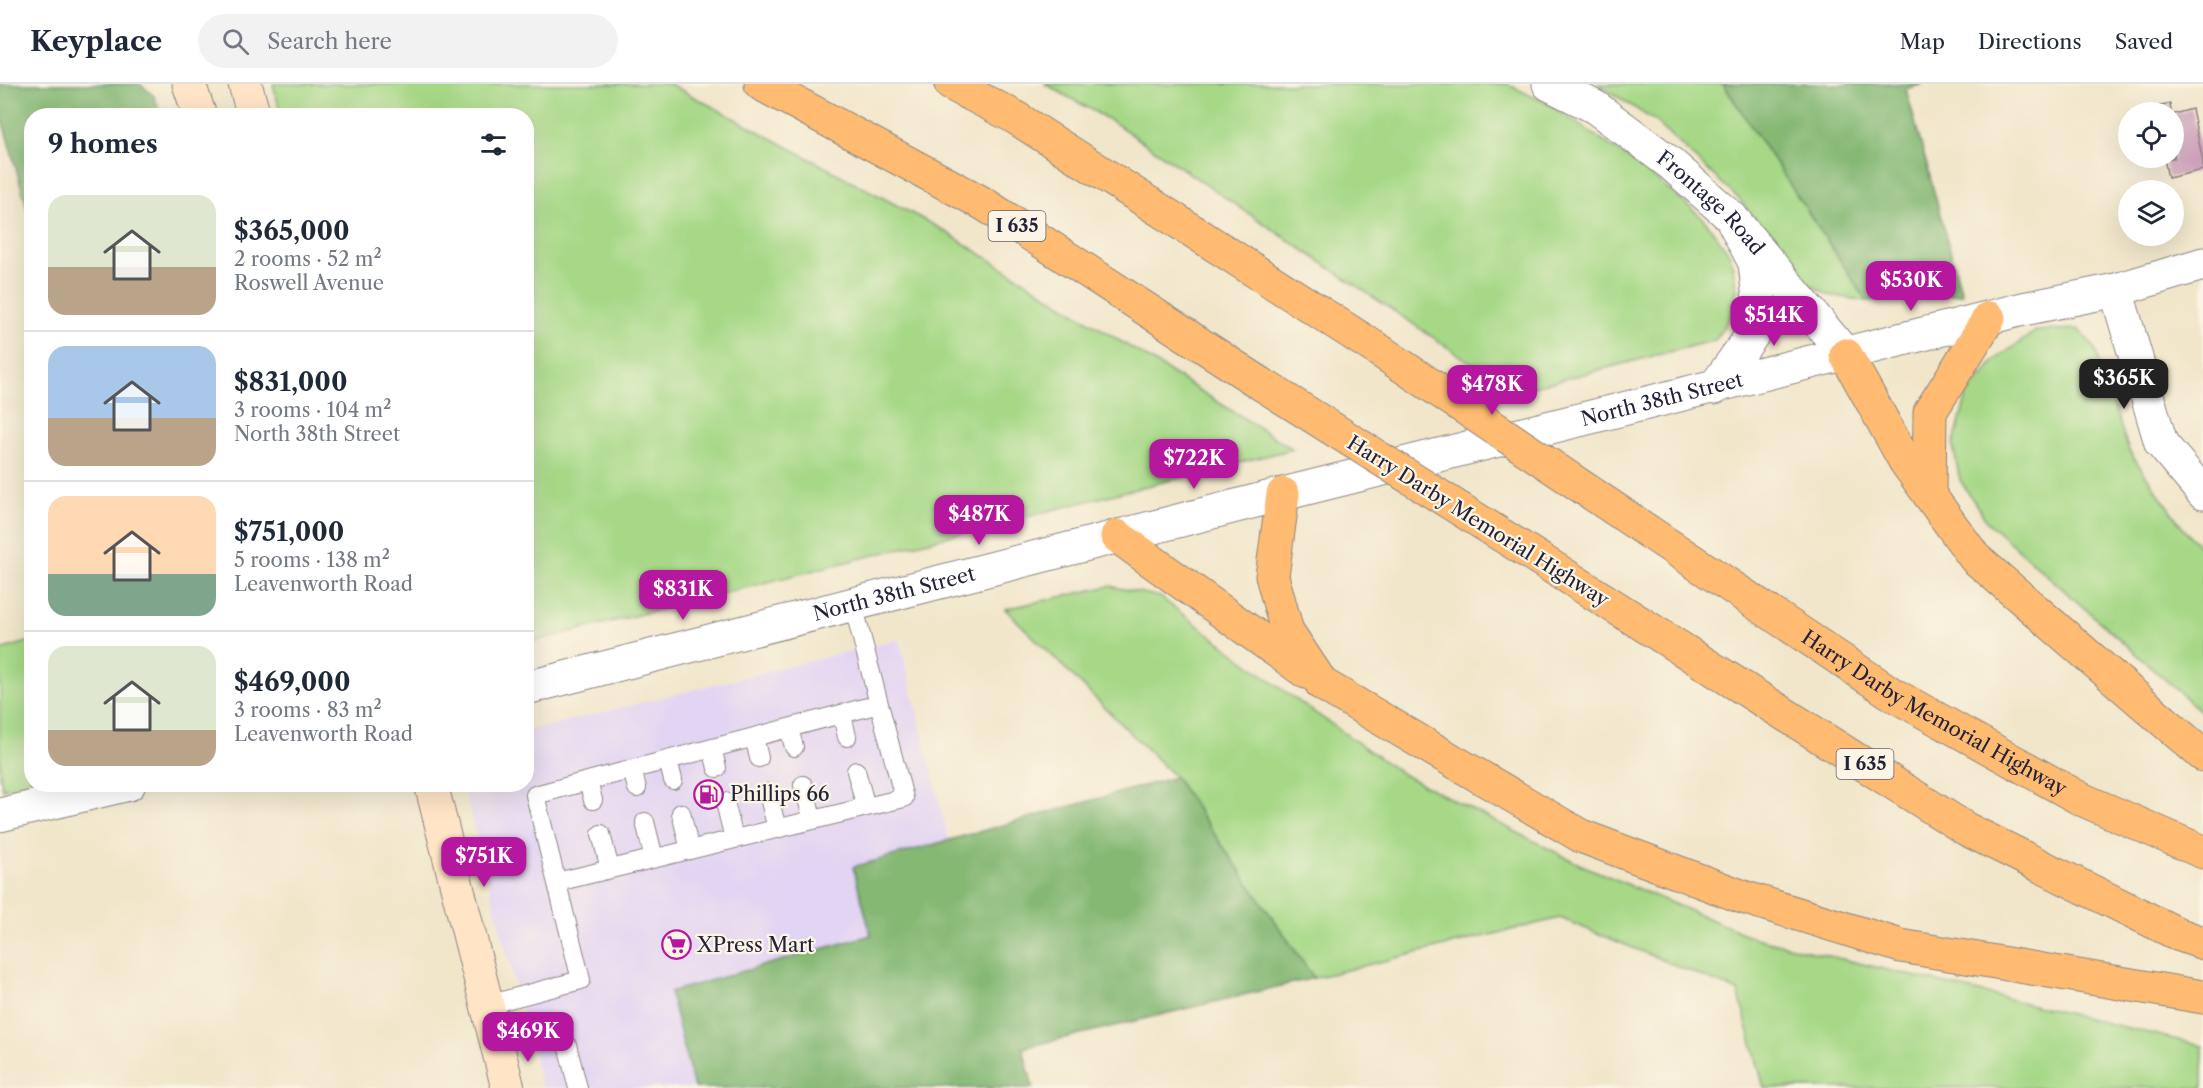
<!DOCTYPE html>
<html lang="en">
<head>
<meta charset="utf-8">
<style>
	:root { --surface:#fff; --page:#f2f2f3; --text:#1f2937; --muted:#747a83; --line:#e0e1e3; --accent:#b5179e }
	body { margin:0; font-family:"Libre Caslon Text",serif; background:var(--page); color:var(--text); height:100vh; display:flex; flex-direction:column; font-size:22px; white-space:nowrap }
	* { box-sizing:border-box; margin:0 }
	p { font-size:20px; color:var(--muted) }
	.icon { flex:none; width:33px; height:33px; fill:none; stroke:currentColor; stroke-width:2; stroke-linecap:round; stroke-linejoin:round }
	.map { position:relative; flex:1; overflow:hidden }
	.side { position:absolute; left:24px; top:24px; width:510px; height:684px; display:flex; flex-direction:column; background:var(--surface); border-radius:24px; box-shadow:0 6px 24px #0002 }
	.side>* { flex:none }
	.fabs { position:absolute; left:2118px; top:18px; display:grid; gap:12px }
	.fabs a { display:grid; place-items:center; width:66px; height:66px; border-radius:50%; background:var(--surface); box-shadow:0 6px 24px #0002; font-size:30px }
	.price { position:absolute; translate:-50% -51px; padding:0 14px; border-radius:12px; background:var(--accent); color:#fff; font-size:20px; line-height:39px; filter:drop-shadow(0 2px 3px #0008) }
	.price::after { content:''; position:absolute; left:50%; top:36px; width:18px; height:14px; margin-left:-9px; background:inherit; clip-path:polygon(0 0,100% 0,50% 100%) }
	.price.current { background:#222; color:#fff }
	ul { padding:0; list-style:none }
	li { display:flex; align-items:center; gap:18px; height:150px; padding:0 24px }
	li+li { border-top:2px solid var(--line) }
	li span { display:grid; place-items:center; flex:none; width:168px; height:120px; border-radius:18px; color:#555 }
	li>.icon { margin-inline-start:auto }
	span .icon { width:72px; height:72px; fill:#fffc; stroke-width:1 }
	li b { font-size:26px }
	h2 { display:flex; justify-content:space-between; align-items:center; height:72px; padding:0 24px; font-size:26px }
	header { display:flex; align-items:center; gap:36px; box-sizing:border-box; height:84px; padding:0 30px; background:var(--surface); border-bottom:2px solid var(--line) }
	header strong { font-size:28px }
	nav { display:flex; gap:33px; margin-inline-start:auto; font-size:21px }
	.search { width:420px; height:54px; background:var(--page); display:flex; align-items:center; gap:15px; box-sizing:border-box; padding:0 21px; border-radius:33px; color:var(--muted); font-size:22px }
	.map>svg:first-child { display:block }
	.built { fill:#e2d4f3 }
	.green { fill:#a6d886; stroke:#647d60; stroke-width:1.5 }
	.forest { fill:#84b873; stroke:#536d57; stroke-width:1.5 }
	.building { fill:#cb97b7 }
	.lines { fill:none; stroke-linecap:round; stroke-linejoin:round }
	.service-casing { stroke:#8a8482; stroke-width:20 }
	.minor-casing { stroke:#8a8482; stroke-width:35 }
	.tertiary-casing { stroke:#8a8482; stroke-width:35 }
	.secondary-casing { stroke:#8a8482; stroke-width:35 }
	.motorway-casing { stroke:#8a8482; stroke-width:35 }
	.service { stroke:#fff; stroke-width:18 }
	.minor { stroke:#fff; stroke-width:33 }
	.tertiary { stroke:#fff; stroke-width:33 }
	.secondary { stroke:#ffe4c6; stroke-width:33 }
	.motorway { stroke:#febb71; stroke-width:33 }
	.motorway-bridge-casing { stroke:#8a8482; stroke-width:35; stroke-linecap:butt }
	.motorway-bridge { stroke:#febb71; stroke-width:33 }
	.labels { text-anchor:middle; stroke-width:4.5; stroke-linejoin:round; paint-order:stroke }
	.shield { fill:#fcf5e5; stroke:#63616e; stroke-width:1.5 }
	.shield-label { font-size:18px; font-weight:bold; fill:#22223b }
	.street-label { font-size:20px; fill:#22223b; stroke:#fcf5e5 }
	.poi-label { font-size:20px; fill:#22223b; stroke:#fcf5e5; text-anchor:start }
</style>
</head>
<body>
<header>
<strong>Keyplace</strong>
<div class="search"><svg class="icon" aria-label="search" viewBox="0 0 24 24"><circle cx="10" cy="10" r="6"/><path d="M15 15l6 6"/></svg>Search here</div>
<nav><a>Map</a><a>Directions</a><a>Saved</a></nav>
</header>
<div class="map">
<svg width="2203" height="1004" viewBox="0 0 2203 1004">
	<rect width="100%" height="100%" fill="#fcf5e5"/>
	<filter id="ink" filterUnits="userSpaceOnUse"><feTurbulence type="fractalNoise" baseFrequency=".0167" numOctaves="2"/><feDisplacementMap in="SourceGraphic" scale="12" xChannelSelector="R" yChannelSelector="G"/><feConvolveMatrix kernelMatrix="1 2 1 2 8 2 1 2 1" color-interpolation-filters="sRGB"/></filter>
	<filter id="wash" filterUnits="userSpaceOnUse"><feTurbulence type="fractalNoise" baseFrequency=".008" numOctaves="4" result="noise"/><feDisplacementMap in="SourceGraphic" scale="24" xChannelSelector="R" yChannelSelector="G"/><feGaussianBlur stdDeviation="1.35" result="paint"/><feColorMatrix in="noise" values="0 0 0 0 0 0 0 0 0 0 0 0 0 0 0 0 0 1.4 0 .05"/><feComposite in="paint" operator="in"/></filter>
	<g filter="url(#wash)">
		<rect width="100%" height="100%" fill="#f1e6ca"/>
		<path class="built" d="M899,555l50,202 -96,26 18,68 -201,57 24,96h-152l-79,-303 63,-1 1,-53z"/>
		<path class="green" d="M273,0h397l271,145 352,220 -766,194 -1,-527 -245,-1z
			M1045,0h462l41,20 89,60 67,55 26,36 7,34 -5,25 -17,26 -201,52 -401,-270z
			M1598,0h125l144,217 -39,-6 -27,-16 -61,-79 -85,-79z
			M2078,245l16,18 35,104 53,76 21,24v162l-216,-191 -27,-42 -7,-34 14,-51 29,-36 40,-28z
			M1110,502l50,11 127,96 117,82 175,89 176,74 448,108v42h-439l-26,-97 -178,-73 -246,60 -139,-201 -170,-168z
			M31,557v142l-28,6 -3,-11v-128z"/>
		<path class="forest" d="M0,0h140l14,12 7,19 -129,1 -1,105 -31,-109z
			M1723,0h200l-17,5 56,205 -95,7z
			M1175,693l139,201 -291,70 10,40h-339l-24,-96 201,-57 -18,-68z"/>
		<g id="blocks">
			<path class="building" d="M2170,20l1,8h-28l-1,-2z
				M2192,25l11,52v9l-35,8 -4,-20h10v-44z"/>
		</g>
	</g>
	<g filter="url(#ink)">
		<use href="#blocks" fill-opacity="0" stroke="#8a8482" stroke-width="1.5"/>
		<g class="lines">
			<defs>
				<path id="service" d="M842,630l5,23
					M789,644l5,19
					M754,653l5,21
					M712,664l5,20
					M668,676l5,20
					M632,686l5,18
					M856,687l10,36
					M588,697l5,19
					M803,701l10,35
					M768,709l9,36
					M725,718l9,37
					M681,729l9,37
					M645,738l9,36
					M601,750l9,35
					M557,798l347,-84 -25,-94
					M487,921l94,-25 -46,-185 344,-91 -26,-100
					M567,961l11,43"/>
				<g id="minor">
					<path id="s1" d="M1549,0l46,23 75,56 61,54 115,138"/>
					<path d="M2116,206l45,153 42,50"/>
					<path d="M0,731l129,-31"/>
				</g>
				<g id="tertiary">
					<path d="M1714,304l39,-54 6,-34 -4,-37 -24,-46"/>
					<path id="s2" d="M526,604l757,-194 740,-185 93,-19 87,-26"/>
				</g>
				<path id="secondary" d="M189,0l11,32
					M245,0l9,32
					M431,700l77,304"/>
				<g id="motorway">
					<path d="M761,0l223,120 279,181"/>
					<path d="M951,0l62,32 367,235"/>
					<path d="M1846,271l59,106 70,97 228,197"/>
					<path d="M1283,410l-11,82 15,55 35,53 259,152 162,61 158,49 302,51"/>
					<path d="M1929,410l1,-82 59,-94"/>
					<path id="s3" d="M1649,448l245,163 187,104 122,53"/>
					<path d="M1117,452l189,136"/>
					<path d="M1541,476l425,269 214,106 23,8"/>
				</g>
			</defs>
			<use href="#service" class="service-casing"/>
			<use href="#minor" class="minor-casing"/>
			<use href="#tertiary" class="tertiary-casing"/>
			<use href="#secondary" class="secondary-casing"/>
			<use href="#motorway" class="motorway-casing"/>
			<use href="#service" class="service"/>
			<use href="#minor" class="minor"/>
			<use href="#tertiary" class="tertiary"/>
			<use href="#secondary" class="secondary"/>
			<use href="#motorway" class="motorway"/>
			<defs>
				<path id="motorway-bridge" d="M1380,267l269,181
					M1263,301l278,175"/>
			</defs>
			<use href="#motorway-bridge" class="motorway-bridge-casing"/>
			<use href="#motorway-bridge" class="motorway-bridge"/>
		</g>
	</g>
	<defs>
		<symbol id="fuel-ring" viewBox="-11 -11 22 22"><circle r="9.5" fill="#fcf5e5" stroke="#b5179e" stroke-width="1.5"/><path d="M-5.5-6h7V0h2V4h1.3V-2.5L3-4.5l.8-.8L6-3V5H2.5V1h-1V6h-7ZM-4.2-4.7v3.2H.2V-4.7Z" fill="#b5179e"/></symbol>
		<symbol id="supermarket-ring" viewBox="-11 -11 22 22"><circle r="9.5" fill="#fcf5e5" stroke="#b5179e" stroke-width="1.5"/><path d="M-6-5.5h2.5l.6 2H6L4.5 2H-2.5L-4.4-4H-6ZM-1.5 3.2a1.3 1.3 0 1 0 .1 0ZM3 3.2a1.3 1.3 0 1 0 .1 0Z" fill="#b5179e"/></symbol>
	</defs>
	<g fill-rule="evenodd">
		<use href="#fuel-ring" x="692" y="694" width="33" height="33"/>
		<use href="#supermarket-ring" x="660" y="844" width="33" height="33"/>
	</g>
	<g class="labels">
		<g class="shield">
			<rect x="988.5" y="127" width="57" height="30" rx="4.5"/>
			<rect x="1836.5" y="665" width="57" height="30" rx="4.5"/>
		</g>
		<g class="shield-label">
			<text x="1017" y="148">I 635</text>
			<text x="1865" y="686">I 635</text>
		</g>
		<g class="street-label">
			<text dy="7" stroke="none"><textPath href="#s1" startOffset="202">Frontage Road</textPath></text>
			<text dy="7" stroke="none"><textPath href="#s2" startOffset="1172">North 38th Street</textPath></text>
			<text transform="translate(1478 437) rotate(32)" y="7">Harry Darby Memorial Highway</text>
			<text dy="7" stroke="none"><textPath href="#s2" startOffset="380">North 38th Street</textPath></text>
			<text dy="7" stroke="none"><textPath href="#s3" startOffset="338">Harry Darby Memorial Highway</textPath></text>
		</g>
		<g class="poi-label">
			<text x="730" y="717">Phillips 66</text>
			<text x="697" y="868">XPress Mart</text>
		</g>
	</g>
</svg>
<div class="fabs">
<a><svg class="icon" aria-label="locate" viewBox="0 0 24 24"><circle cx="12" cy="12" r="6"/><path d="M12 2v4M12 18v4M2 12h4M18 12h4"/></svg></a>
<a><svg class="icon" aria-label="layers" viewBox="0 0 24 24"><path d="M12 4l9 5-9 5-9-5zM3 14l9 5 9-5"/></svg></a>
</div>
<b class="price" style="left:1911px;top:228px">$530K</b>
<b class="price" style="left:1774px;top:263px">$514K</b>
<b class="price current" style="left:2124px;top:326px">$365K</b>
<b class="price" style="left:1492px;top:332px">$478K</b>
<b class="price" style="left:1194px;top:406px">$722K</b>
<b class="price" style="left:979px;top:462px">$487K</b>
<b class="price" style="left:683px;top:537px">$831K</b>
<b class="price" style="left:484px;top:804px">$751K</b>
<b class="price" style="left:528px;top:979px">$469K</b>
<section class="side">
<h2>9 homes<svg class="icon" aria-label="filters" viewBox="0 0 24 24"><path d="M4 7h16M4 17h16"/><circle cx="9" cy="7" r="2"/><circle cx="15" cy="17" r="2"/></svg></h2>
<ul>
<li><span style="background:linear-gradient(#dfe7d0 60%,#b9a48a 0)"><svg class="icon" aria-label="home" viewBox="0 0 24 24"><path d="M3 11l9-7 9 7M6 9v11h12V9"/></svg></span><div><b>$365,000</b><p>2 rooms · 52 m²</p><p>Roswell Avenue</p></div></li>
<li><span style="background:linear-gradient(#a9c7e8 60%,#b9a48a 0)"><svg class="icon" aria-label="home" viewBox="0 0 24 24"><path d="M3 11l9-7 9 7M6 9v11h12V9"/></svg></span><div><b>$831,000</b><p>3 rooms · 104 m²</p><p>North 38th Street</p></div></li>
<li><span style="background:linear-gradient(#ffd9b3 65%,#7fa58c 0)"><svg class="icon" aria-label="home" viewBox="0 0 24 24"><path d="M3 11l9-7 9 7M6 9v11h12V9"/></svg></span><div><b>$751,000</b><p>5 rooms · 138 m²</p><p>Leavenworth Road</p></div></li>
<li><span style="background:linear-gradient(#dfe7d0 70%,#b9a48a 0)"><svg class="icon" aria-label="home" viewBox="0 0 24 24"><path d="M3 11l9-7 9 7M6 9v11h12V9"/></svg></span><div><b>$469,000</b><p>3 rooms · 83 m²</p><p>Leavenworth Road</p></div></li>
</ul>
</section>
</div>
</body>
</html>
